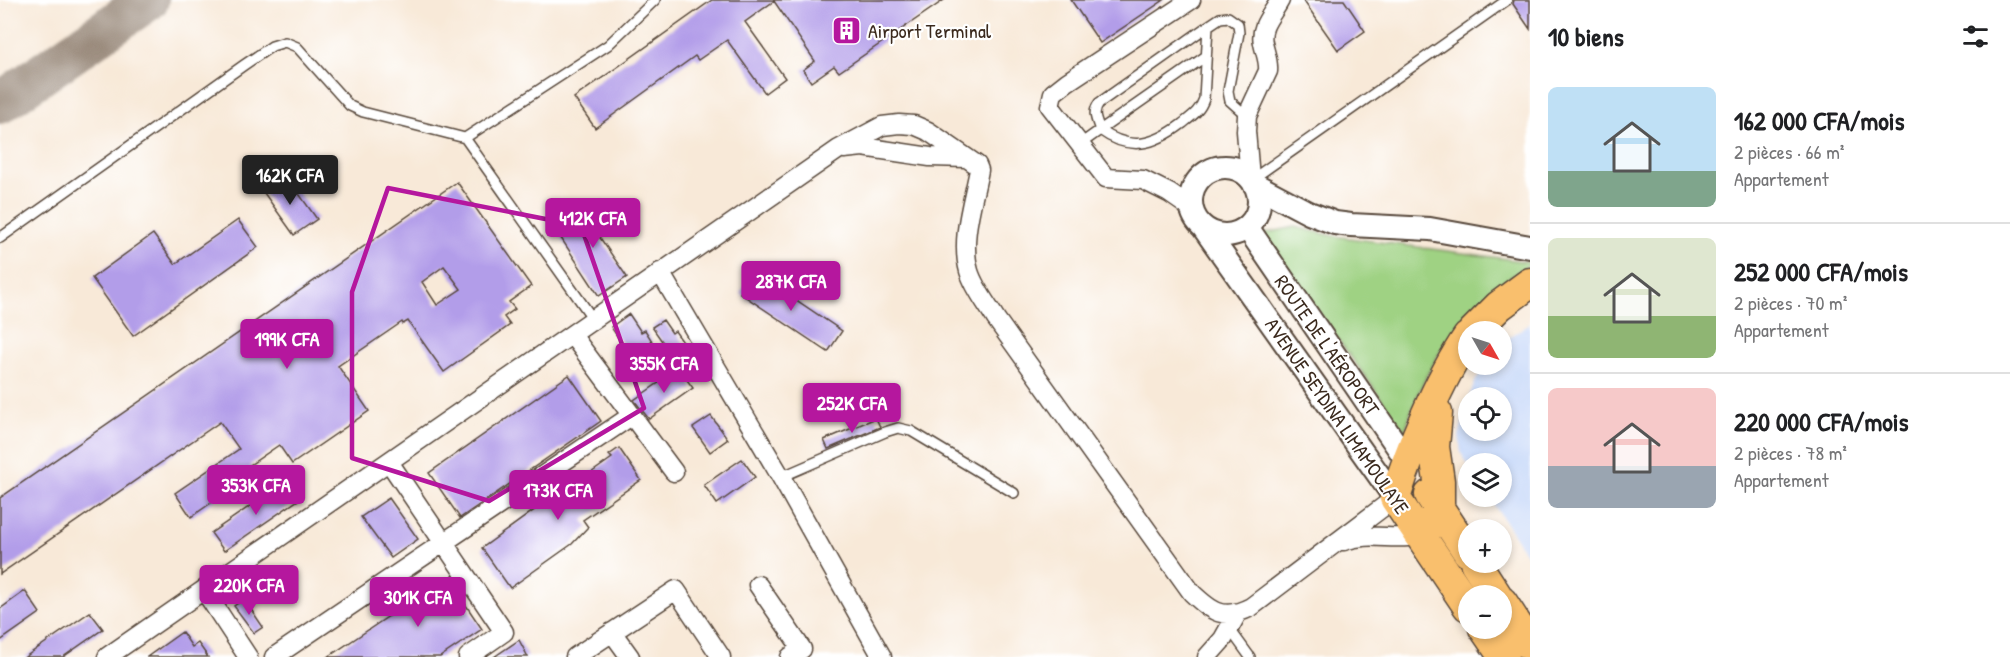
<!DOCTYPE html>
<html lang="fr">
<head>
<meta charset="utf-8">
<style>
	:root { --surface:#fff; --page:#f2f2f2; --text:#202124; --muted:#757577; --line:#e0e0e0; --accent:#b5179e }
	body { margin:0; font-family:"Patrick Hand",sans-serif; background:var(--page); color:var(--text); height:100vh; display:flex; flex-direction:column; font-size:22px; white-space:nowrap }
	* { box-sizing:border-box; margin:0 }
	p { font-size:20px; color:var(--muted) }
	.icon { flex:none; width:33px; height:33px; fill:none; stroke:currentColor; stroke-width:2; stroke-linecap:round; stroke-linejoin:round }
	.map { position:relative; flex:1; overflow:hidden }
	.panel { display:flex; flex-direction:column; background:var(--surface); width:480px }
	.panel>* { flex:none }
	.needle { width:39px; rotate:129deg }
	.tools { position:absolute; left:1458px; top:321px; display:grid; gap:12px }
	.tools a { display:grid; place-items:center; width:54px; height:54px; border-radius:50%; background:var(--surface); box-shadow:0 3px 9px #0003; font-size:30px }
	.price { position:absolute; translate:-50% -51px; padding:0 14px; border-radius:6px; background:var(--accent); color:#fff; font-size:20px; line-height:39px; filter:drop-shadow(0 2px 3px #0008) }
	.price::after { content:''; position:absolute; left:50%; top:36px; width:18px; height:14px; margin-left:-9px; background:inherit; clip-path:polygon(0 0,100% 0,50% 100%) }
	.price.current { background:#222; color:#fff }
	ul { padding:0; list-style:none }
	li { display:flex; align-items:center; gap:18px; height:150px; padding:0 18px }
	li+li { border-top:2px solid var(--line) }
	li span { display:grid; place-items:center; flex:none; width:168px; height:120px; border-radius:9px; color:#555 }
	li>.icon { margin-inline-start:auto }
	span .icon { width:72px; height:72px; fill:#fffc; stroke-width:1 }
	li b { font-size:26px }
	h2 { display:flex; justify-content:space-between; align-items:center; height:72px; padding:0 18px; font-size:26px }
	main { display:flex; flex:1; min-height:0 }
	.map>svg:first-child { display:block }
	.built { fill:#cbdbf9 }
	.green { fill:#9fd283; stroke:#6d7e50; stroke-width:1.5 }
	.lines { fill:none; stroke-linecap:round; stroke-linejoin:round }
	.taxiway { stroke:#9a8a7b; stroke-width:42 }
	.building { fill:#b29de9; fill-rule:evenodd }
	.service-casing { stroke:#57473a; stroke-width:12 }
	.minor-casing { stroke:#57473a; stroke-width:21 }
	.tertiary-casing { stroke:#57473a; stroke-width:26 }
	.trunk-casing { stroke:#57473a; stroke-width:33 }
	.service { stroke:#fff; stroke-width:9 }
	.minor { stroke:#fff; stroke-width:18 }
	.tertiary { stroke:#fff; stroke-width:22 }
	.trunk { stroke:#f9bf6d; stroke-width:30 }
	.marked { fill:none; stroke:#b5179e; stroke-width:4.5; stroke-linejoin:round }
	.labels { text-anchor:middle; stroke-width:4.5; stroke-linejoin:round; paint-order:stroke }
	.poi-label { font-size:20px; fill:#3b2a1e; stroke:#fff; text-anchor:start }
	.street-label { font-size:20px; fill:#3b2a1e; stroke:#fff }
</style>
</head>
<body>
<main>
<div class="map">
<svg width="1530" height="657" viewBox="0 0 1530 657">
	<rect width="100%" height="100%" fill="#fff"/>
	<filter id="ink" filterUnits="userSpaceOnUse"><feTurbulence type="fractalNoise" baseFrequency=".0167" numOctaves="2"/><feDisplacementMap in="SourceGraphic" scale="12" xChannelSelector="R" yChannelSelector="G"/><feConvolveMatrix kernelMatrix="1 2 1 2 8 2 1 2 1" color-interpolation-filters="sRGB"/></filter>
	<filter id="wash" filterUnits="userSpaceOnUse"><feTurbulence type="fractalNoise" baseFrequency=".008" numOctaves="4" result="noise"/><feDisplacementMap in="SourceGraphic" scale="24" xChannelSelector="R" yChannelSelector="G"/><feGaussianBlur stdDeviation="1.35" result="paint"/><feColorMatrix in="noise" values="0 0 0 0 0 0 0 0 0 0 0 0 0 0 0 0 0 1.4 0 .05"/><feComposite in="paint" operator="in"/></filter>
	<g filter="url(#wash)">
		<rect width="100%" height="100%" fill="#f8e9d8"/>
		<path class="built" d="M1530,323v237l-41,-63 13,-1v-32l-34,1 -7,-12 -2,-17 9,-37v31h34v-32l-33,-1 7,-17 11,-15 15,-1v-19l1,-3z"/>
		<path class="green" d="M1295,227l39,9 196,26v2c-13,9 -26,17 -38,27 -40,32 -74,92 -87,140l-144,-197z"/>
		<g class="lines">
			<path class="taxiway" d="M0,103l148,-103"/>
		</g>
		<g id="blocks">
			<path class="building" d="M712,0h232l-105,72 -5,-6 -23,16 -8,-12 12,-9 -41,-60 -29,21 40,56 -20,15 -38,-53 -29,20 -3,-4 -100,72 -21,-30z
				M1071,0h93l-64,43z
				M1303,0h41l21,31 -27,19z
				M1514,0h16v29l-17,-25z
				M287,177l30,42 -23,16 -30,-42z
				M457,182l74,104 -22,16 6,7 -11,8 6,8 -66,47 -36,-51 -5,3 -1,-2 -64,44 31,45 -77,53 -13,-19 -29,20 5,7 -64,45 -16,-24 64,-44 -19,-27 -220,152v-76zM444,266l17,23 -24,16 -15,-23z
				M603,201l12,18 -19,13 31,45 -28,19 -42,-64z
				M238,220l20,27 -125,89 -41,-58 61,-44 22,30z
				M755,272l87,59 -14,21 -88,-59z
				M629,314l12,18 4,-2 7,11 -24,17 -8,-11 3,-2 -12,-18z
				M663,320l9,13 3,-2 10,14 -14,9 -19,-27z
				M679,369l14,19 -44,31 -15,-19z
				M569,375l32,46 -141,97 -31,-45z
				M711,416l17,23 -18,13 -17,-24z
				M876,418l4,9 -52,22 -4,-9z
				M619,448l22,32 -58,40 5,7 -16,17 -62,44 -28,-40 80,-58 2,2 48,-34 -3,-3z
				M742,459l13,18 -38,27 -13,-19z
				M288,480l13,18 -77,53 -13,-18z
				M389,498l29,41 -27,19 -30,-41z
				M447,577l35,52 -42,28h-112z
				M25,591l15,22 -40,28v-32z
				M244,599l19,28 -9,6 -20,-27z
				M90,612l13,17 -40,28h-38z
				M182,632l10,15 6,-4 10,14h-61z
				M519,640l9,17h-34z"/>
		</g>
	</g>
	<g filter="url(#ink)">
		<use href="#blocks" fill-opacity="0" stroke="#57473a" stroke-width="1.5"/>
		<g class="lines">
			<defs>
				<path id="service" d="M1206,56l-106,74c30,22 54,15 82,-6 10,-8 18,-13 22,-25l4,-73
					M465,138l143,-93 47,-45
					M1079,145l21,-15c-4,-11 -8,-18 -1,-27l109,-77 12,-8 8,-1 10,7 1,9 -11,58 2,10 17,15
					M1251,180l256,-180
					M0,238l244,-173 28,-19 13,-4 12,5 53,59 13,6 102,26 128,181
					M781,477l104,-45 13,-4 13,3 103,62
					M1229,628l21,29"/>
				<path id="minor" d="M1191,0l-124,82 -14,11 -3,13 56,72 37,2 26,13 23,16
					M844,149l19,-2 67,10 37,1
					M1250,178l-4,-47 1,-15 21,-45c1,-10 -3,-18 -5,-28 -4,-17 10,-29 17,-43
					M660,272l121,205 101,180
					M572,335l102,137
					M389,462l115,170 -36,25
					M1344,541c27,-10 50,1 77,-6
					M758,585l44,64 -12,8
					M204,590l44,67
					M612,632l18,25
					M107,657l732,-508 43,-23 17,-2 15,1 14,6 49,34 2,5c-6,32 -19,69 -10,101 5,17 18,33 27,48l196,274c20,19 32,28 59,14l144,-109
					M274,657l357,-241
					M575,657l101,-67 45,67
					M1207,657l16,-18 14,-25"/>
				<path id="tertiary" d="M1191 201a34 34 0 1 1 68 0a34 34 0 1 1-68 0Z
					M1254,184l55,29 26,10 16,2 79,4 100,18
					M1203,227l192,271
					M1247,227l161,235"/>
				<path id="trunk" d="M1473,332l26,-26 31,-23
					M1468,337c-30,44 -57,110 -73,161l73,108
					M1430,495l38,57
					M1421,535l11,-12 7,-15v-27l-5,-34 3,-34
					M1475,562l22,34
					M1502,602l28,43
					M1484,628l20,29"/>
			</defs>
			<use href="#service" class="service-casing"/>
			<use href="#minor" class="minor-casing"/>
			<use href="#tertiary" class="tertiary-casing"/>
			<use href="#trunk" class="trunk-casing"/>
			<use href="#service" class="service"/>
			<use href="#minor" class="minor"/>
			<use href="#tertiary" class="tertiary"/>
			<use href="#trunk" class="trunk"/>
		</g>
	</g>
	<path class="marked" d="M388,188l193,38 63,182 -155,93 -137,-43v-166z"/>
	<defs>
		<symbol id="building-square" viewBox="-11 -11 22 22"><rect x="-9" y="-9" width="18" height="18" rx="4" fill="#b5179e" stroke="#fff"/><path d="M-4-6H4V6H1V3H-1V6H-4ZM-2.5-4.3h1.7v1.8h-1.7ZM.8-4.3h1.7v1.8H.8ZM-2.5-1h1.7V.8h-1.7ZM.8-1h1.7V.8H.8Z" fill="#fff"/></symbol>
	</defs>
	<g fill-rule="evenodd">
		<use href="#building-square" x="830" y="14" width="33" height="33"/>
	</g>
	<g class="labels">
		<g class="poi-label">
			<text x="868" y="38">Airport Terminal</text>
		</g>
		<g class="street-label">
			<text transform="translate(1327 345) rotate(55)" y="7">ROUTE DE L'AÉROPORT</text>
			<text transform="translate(1337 416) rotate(55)" y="7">AVENUE SEYDINA LIMAMOULAYE</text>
		</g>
	</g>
</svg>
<div class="tools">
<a><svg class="needle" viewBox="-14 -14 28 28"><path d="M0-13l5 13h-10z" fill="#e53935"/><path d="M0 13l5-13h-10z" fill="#757577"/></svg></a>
<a><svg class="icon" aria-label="locate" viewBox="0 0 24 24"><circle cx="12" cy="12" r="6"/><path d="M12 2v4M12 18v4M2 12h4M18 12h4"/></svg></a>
<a><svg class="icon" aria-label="layers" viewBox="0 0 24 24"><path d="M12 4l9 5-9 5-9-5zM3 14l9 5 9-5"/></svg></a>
<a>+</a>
<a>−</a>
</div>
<b class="price current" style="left:290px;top:206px">162K CFA</b>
<b class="price" style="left:593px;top:249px">412K CFA</b>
<b class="price" style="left:791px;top:312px">287K CFA</b>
<b class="price" style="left:287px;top:370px">199K CFA</b>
<b class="price" style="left:664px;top:394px">355K CFA</b>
<b class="price" style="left:852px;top:434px">252K CFA</b>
<b class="price" style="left:256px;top:516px">353K CFA</b>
<b class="price" style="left:558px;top:521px">173K CFA</b>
<b class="price" style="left:249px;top:616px">220K CFA</b>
<b class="price" style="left:418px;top:628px">301K CFA</b>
</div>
<section class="panel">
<h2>10 biens<svg class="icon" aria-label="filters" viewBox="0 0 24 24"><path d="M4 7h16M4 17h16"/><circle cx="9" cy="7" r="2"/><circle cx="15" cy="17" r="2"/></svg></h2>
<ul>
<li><span style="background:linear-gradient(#bfe0f5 70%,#7fa58c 0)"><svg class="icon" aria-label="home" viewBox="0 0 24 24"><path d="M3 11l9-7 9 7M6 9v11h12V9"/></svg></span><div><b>162 000 CFA/mois</b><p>2 pièces · 66 m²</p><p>Appartement</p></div></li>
<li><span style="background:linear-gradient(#dfe7d0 65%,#8fb573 0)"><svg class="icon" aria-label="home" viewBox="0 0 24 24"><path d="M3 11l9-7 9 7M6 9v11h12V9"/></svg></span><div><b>252 000 CFA/mois</b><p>2 pièces · 70 m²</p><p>Appartement</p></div></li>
<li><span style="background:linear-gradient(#f6c9c9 65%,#9aa5b1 0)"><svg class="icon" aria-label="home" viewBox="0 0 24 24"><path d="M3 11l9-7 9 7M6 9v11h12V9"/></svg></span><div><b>220 000 CFA/mois</b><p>2 pièces · 78 m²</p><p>Appartement</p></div></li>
</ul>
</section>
</main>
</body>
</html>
